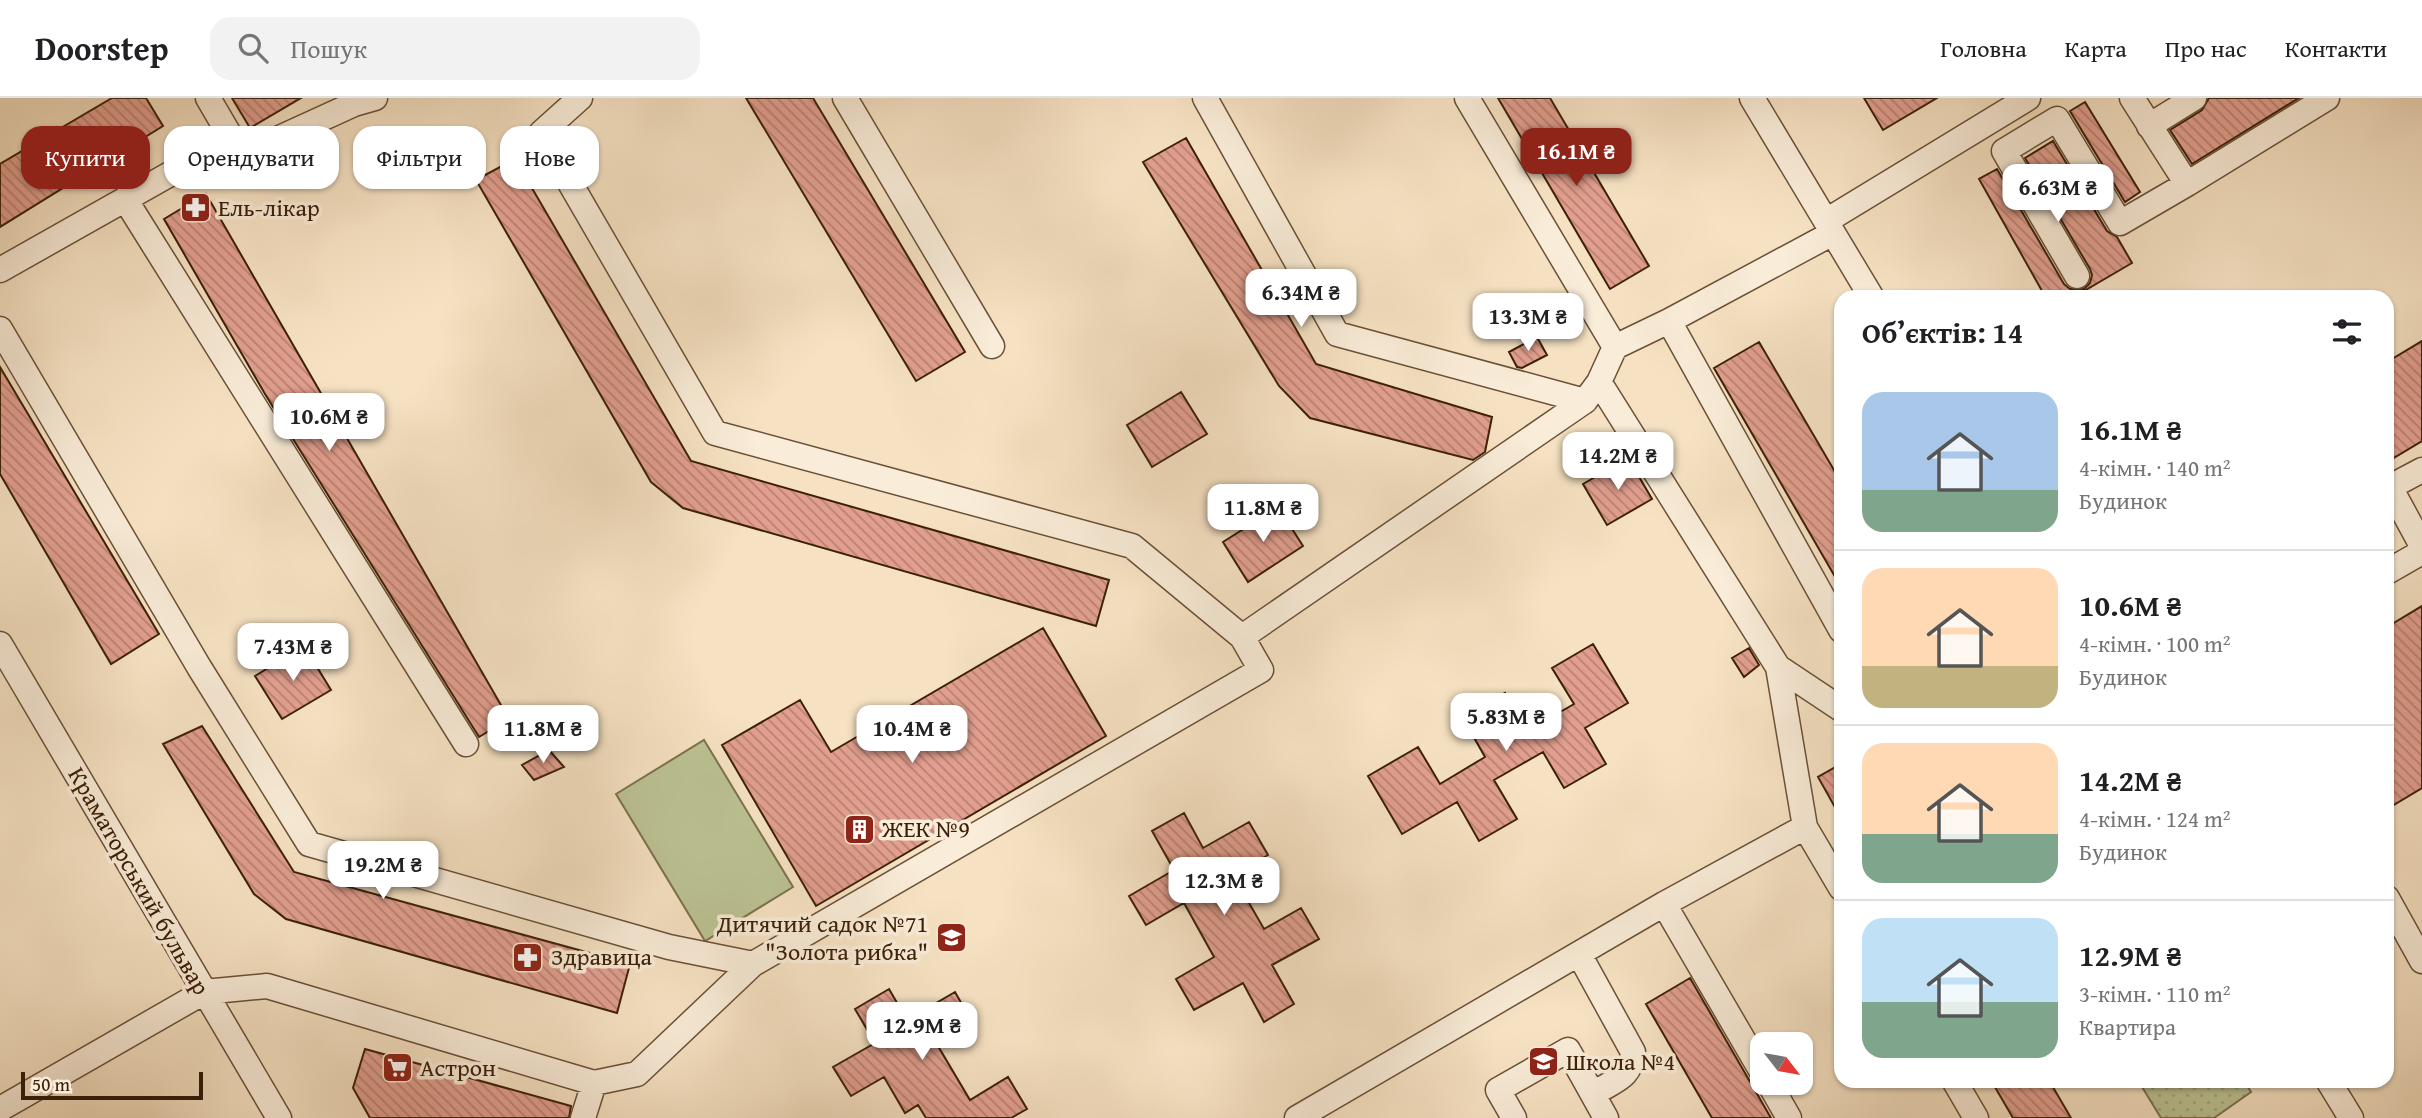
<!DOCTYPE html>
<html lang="uk">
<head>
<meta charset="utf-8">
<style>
	:root { --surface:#fff; --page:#f2f2f2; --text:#202124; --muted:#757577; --line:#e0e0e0; --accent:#8f2418 }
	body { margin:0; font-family:"Gentium Book Plus",serif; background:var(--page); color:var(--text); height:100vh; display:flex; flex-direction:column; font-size:26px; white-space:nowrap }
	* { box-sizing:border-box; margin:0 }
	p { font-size:23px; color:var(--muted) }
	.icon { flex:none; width:38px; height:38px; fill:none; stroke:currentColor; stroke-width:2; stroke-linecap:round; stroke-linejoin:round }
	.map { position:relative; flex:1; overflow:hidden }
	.side { position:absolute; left:1834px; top:192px; width:560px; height:798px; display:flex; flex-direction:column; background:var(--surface); border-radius:21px; box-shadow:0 2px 5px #0004 }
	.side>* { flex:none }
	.banner { position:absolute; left:21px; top:28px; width:665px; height:63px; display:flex; gap:14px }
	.needle { width:46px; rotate:121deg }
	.controls { position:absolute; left:1750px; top:934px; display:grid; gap:14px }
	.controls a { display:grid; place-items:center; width:63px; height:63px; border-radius:14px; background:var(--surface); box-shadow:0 2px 5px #0004; font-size:35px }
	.scale { position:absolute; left:21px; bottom:18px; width:182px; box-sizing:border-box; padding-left:7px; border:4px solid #3c2008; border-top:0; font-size:19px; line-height:24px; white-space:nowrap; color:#3c2008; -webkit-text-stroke:5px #f9ecd8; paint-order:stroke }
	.price { position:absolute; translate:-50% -60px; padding:0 16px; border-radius:14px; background:#fff; color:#222; font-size:23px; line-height:46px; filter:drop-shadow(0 2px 4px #0008) }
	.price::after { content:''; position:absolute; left:50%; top:42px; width:21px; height:16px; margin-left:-10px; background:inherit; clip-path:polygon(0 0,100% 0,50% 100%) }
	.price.active { background:var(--accent); color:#fff }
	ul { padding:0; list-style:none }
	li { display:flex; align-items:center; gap:21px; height:175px; padding:0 28px }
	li+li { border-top:2px solid var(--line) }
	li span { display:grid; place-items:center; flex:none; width:196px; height:140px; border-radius:21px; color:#555 }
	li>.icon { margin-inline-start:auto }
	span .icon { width:84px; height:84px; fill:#fffc; stroke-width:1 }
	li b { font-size:30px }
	h2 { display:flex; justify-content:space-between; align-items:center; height:84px; padding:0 28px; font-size:30px }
	.chip { padding:0 24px; border-radius:21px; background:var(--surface); box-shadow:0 2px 5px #0004; font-size:24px; line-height:63px }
	.chip.active { background:var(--accent); color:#fff }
	header { display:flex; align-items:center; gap:42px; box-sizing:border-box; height:98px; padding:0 35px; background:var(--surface); border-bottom:2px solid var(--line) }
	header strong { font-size:33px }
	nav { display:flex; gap:38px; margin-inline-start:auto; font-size:24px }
	.search { width:490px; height:63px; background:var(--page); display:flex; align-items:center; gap:18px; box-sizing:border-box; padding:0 24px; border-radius:21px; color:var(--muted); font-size:26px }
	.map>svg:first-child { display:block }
	.park { fill:url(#park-dots); stroke:#7c724e; stroke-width:2 }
	.garden { fill:#bcc394; stroke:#7c724e; stroke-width:2 }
	.building { fill:url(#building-back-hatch); stroke:#3c2008; stroke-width:2 }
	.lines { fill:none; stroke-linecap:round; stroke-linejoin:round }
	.minor-casing { stroke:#6a5037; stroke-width:27 }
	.minor { stroke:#f9ecd8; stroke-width:24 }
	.labels { text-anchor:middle; stroke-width:7; stroke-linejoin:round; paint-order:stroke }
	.poi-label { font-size:24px; fill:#3c2008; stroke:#f9ecd8; text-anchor:start }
	.street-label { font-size:24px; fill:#3c2008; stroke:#f9ecd8 }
</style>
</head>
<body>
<header>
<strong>Doorstep</strong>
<div class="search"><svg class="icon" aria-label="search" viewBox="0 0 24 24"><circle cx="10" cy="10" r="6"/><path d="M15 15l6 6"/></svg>Пошук</div>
<nav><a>Головна</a><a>Карта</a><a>Про нас</a><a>Контакти</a></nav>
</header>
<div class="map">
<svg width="2422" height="1020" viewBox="0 0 2422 1020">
	<defs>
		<pattern id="park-dots" width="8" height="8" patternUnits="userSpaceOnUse" patternTransform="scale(1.75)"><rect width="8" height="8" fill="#bcc394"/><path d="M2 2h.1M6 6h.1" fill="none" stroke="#a2a77e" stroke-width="1.8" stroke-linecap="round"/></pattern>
		<pattern id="building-back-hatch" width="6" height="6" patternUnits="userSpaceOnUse" patternTransform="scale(1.75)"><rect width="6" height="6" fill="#e29f8f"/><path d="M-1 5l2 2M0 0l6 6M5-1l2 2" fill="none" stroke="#b88173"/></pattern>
	</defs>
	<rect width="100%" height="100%" fill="#f6e2c3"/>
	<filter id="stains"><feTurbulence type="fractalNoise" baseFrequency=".00286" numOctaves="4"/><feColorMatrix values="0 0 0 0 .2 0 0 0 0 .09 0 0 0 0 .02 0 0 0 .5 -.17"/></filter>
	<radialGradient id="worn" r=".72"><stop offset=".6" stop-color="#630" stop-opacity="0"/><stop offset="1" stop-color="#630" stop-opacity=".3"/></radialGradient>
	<path class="park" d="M2139,984h106l6,10 -37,26h-53z"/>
	<path class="garden" d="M704,642l89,147 -88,54 -89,-147z"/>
	<path class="building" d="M112,0h34l17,28 -163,101v-63z
		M232,0h69l-51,30z
		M746,0h67l152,254 -49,29z
		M1498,0h52l99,168 -39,23z
		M1864,0h73l-54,32z
		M2209,0h90l-107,66 -22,-34 32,-20z
		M2085,4l55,90 -15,10 -55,-91z
		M1186,40l130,226 176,53 -7,35 -12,8 -163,-42 -31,-32 -136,-224z
		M2053,43l54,90 10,6 15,26 -60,35h-26l-67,-119 18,-10 67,115 6,5h14l6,-6 2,-8 -2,-6 -65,-111z
		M515,61l176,302 418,119 -13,46 -413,-118 -32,-26 -175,-302z
		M206,96l303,525 -30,18 -214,-343 -101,-175z
		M1537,239l10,18 -25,13 -5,-1 -8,-15z
		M2422,243v100l-35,21v-100z
		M1759,244l82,140v105l-127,-219z
		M0,269l159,267 -48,30 -111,-190z
		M1181,294l26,42 -55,33 -25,-42z
		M1628,360l24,41 -45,26 -24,-41z
		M1278,409l25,39 -55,36 -25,-40z
		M2422,508v182l-35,21v-182z
		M1043,530l63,108 -290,170 -94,-161 78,-45 31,52z
		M1593,546l35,59 -43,25 21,36 -42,24 -21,-36 -49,28 23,39 -38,22 -22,-39 -55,32 -34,-58 50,-29 22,37 45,-27 -22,-39 42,-25 22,38 47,-27 -22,-36z
		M304,548l27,44 -49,29 -27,-43z
		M1749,550l10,17 -15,12 -12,-19z
		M202,628l92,146 336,92 -13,49 -331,-94 -32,-25 -91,-150z
		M549,652l15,17 -30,13 -12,-15z
		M1841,666v54l-23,-41z
		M1184,715l19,35 46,-26 19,33 -35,20 31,54 37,-21 18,31 -47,26 22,39 -30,18 -21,-39 -49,27 -18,-31 38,-22 -30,-54 -38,22 -17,-29 45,-26 -22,-39z
		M1690,880l33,57 48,83h-59l-66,-114z
		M889,891l18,31 48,-28 19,33 -36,21 32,54 38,-23 19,32 -16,9h-85l-8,-13 -13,8 -21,-36 -33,19 -18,-29 42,-24 -20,-34z
		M365,951l206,57 -2,12h-199l-17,-30z
		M1992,984h58l21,36h-58z"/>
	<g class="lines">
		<defs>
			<path id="minor" d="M208,0l24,41
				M845,0l147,248
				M1205,0l132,236 248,67 14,-19 16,-35 54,-26
				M1467,0l148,249
				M1752,0l120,200
				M2132,0l55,86 140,-86
				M2149,28l45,-28
				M125,101l341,545
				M1826,123l202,-123
				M1833,135l-164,88 172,309
				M0,172l232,-131 30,7 92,-42 21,-6
				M2077,178l-73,-125 53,-32 63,104 67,-39
				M0,231l199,338 110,177 360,103 84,17 508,-294 -19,-33 -110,-91 -417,-113 -174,-300 39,-35
				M2422,372l-32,17 32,59
				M2387,474l35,-20
				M1242,539l343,-236
				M0,546l279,474
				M1778,569l63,42
				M1805,729l36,61
				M2387,800l35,63
				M1664,806l98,168
				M1579,856l54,98c-2,24 -15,27 -35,39l-9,-4
				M1955,984l21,36
				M2329,984l22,36
				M1769,985l20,35
				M0,1011l204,-117 63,-6 327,97 43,-9 116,-110
				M583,1020l11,-35
				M1297,1020l367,-214 141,-77 -27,-160 -179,-285
				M1514,1020l-16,-28 70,-40 38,68"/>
		</defs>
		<use href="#minor" class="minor-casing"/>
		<use href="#minor" class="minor"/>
	</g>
	<defs>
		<symbol id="pharmacy-square" viewBox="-11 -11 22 22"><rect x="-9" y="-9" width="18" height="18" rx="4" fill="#8f2418" stroke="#f9ecd8"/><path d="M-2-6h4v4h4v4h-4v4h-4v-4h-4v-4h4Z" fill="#fff"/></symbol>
		<symbol id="building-square" viewBox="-11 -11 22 22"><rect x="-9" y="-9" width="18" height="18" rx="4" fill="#8f2418" stroke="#f9ecd8"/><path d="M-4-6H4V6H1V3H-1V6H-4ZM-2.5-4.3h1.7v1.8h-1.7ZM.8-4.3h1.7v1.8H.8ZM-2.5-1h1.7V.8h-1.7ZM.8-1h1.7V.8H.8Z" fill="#fff"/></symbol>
		<symbol id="school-square" viewBox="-11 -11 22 22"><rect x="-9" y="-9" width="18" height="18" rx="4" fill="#8f2418" stroke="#f9ecd8"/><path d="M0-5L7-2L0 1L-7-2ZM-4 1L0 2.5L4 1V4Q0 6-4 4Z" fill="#fff"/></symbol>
		<symbol id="supermarket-square" viewBox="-11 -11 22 22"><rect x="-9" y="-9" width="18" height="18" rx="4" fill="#8f2418" stroke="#f9ecd8"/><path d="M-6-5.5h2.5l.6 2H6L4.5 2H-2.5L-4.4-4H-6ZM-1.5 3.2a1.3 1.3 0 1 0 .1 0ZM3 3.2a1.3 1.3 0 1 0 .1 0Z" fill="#fff"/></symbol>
	</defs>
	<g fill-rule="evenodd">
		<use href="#pharmacy-square" x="178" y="92" width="35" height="35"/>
		<use href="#building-square" x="842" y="714" width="35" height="35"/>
		<use href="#school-square" x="934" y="822" width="35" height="35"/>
		<use href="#pharmacy-square" x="510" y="842" width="35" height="35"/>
		<use href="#school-square" x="1526" y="946" width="35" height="35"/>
		<use href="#supermarket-square" x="380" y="952" width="35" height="35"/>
	</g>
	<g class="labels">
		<g class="poi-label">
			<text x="218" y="118">Ель-лікар</text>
			<text x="882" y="739">ЖЕК №9</text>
			<text x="928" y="834" text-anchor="end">Дитячий садок №71<tspan x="928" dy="28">"Золота рибка"</tspan></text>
			<text x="551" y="867">Здравица</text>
			<text x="1566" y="972">Школа №4</text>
			<text x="420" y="978">Астрон</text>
		</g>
		<g class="street-label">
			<text transform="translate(139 783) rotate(60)" y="8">Краматорський бульвар</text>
		</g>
	</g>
	<rect width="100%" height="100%" filter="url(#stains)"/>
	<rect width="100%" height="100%" fill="url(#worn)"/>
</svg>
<div class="controls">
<a><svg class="needle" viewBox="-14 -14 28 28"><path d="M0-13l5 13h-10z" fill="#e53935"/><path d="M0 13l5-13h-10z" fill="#757577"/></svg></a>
</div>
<div class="scale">50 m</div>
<b class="price active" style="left:1576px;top:90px">16.1M ₴</b>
<b class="price" style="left:2058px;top:126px">6.63M ₴</b>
<b class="price" style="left:1301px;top:231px">6.34M ₴</b>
<b class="price" style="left:1528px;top:255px">13.3M ₴</b>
<b class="price" style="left:329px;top:355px">10.6M ₴</b>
<b class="price" style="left:1618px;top:394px">14.2M ₴</b>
<b class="price" style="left:1263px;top:446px">11.8M ₴</b>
<b class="price" style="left:293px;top:585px">7.43M ₴</b>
<b class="price" style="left:1506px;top:655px">5.83M ₴</b>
<b class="price" style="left:543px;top:667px">11.8M ₴</b>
<b class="price" style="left:912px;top:667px">10.4M ₴</b>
<b class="price" style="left:383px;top:803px">19.2M ₴</b>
<b class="price" style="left:1224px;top:819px">12.3M ₴</b>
<b class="price" style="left:922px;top:964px">12.9M ₴</b>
<div class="banner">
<a class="chip active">Купити</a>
<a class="chip">Орендувати</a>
<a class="chip">Фільтри</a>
<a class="chip">Нове</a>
</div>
<section class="side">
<h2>Об’єктів: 14<svg class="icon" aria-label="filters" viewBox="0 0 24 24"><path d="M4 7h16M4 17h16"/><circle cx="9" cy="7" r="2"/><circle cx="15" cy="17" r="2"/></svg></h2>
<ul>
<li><span style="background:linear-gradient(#a9c7e8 70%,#7fa58c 0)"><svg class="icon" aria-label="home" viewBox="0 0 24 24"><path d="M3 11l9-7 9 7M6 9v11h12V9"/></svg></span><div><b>16.1M ₴</b><p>4-кімн. · 140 m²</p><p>Будинок</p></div></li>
<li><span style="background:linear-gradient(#ffd9b3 70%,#c2b280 0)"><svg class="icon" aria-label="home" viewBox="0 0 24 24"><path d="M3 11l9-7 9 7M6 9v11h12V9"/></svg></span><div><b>10.6M ₴</b><p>4-кімн. · 100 m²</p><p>Будинок</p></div></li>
<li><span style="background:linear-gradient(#ffd9b3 65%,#7fa58c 0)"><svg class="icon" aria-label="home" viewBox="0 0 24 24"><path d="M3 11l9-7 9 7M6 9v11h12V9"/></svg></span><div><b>14.2M ₴</b><p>4-кімн. · 124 m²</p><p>Будинок</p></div></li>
<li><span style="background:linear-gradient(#bfe0f5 60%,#7fa58c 0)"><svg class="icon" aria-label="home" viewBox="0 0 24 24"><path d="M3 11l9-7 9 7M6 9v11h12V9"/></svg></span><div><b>12.9M ₴</b><p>3-кімн. · 110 m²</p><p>Квартира</p></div></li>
</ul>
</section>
</div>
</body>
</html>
